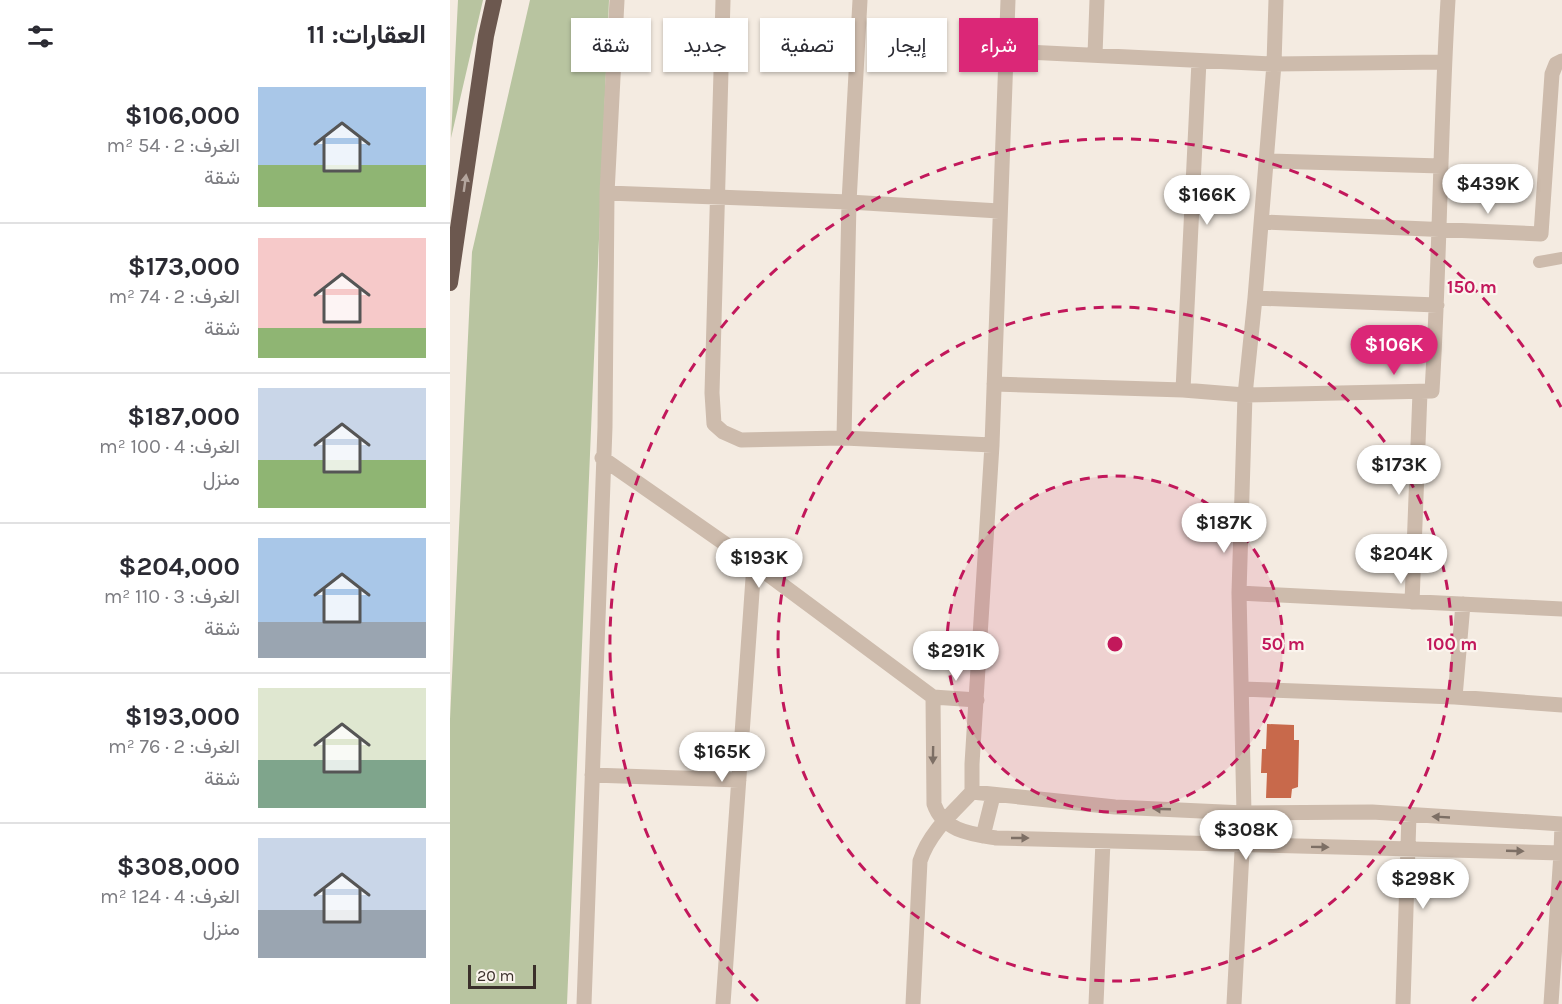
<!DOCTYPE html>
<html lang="ar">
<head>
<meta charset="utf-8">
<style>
	:root { --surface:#fff; --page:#f7f7f7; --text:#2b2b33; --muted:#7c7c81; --line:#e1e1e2; --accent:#db2777 }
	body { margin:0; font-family:Karla,Vazirmatn,sans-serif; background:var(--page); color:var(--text); direction:rtl; height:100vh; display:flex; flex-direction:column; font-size:22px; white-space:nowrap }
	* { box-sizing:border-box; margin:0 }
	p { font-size:20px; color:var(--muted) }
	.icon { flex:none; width:33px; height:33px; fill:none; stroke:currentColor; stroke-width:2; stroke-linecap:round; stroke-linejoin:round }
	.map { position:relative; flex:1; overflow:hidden; direction:ltr }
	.sheet { display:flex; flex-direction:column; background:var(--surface); width:450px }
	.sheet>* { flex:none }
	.top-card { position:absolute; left:18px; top:18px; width:570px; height:54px; direction:rtl; display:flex; gap:12px }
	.scale { position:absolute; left:18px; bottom:15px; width:68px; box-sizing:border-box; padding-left:6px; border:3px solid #3b302b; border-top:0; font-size:16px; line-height:21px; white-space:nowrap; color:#3b302b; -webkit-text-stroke:4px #fbf5ee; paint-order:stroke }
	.price { position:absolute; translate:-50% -51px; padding:0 14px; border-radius:21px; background:#fff; color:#222; font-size:20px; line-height:39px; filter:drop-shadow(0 2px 3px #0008) }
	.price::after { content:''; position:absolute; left:50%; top:36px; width:18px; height:14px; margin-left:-9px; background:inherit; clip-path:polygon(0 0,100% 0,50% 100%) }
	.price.current { background:var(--accent); color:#fff }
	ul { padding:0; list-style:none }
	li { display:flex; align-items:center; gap:18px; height:150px; padding:0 24px }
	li+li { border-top:2px solid var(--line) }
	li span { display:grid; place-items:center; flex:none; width:168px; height:120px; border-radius:0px; color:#555 }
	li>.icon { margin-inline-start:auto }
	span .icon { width:72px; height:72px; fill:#fffc; stroke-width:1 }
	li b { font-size:26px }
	h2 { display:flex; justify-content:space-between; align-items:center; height:72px; padding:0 24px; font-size:26px }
	.tag { padding:0 21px; border-radius:0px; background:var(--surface); box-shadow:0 2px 4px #0004; font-size:21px; line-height:54px }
	.tag.current { background:var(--accent); color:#fff }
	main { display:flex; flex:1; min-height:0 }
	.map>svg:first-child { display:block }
	.green { fill:#b8c4a0 }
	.building { fill:#c8694b }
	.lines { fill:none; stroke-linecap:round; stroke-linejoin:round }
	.service { stroke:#cdbbac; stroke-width:12 }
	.minor { stroke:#cdbbac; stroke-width:15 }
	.trunk { stroke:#6c584f; stroke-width:16 }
	.oneway { fill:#b4a69e }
	.oneway2 { fill:#7d6f65 }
	.ring { fill:none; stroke:#c2185b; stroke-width:3; stroke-dasharray:10 8 }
	.centre { fill:#c2185b; stroke:#fbf5ee; stroke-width:3 }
	.ring-label { font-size:18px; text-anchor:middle; font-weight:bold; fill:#c2185b; stroke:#fbf5ee; stroke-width:4.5; stroke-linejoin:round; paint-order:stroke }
</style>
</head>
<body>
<main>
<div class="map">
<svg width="1112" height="1004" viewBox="0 0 1112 1004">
	<rect width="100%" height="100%" fill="#f4ebe1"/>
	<path class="green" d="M8,0h25l-32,138z
		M80,0h79l-42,1004h-117v-285l22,-467z"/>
	<path class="building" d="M817,724l27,1v15h5l-1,47 -6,2 -1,9h-25l1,-25h-6l1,-24h4z"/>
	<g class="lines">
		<path class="service" d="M1089,262l23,-4"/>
		<path class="minor" d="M273,0l-11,393 2,31 9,8 18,8 103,-2
			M410,0l-11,202 -5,236 148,7
			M826,0l-2,64 -19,234 182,7
			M556,51l268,13 170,-2
			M645,55l2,-55
			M816,161l175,5
			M157,193l242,9 150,9
			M812,222l279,12 11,-160 4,-10 6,-3
			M544,384l189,6 62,5 187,-4c8,-130 8,-261 16,-391
			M733,390l16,-329
			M152,458l152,106 179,133 44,3
			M789,593l323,16
			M962,602l8,-210
			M792,689l213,8 107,8
			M483,697l1,107c9,27 37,30 62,34l566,15
			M1005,697l8,-93
			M142,775l147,5
			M522,792l143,15 129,6 128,-1 190,12
			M533,836l10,-40
			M134,1004l21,-577 2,-234 10,-193
			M273,1004l31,-440
			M463,1004l7,-143c9,-28 32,-48 52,-69v-28l20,-319 16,-445
			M646,1004l7,-163
			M784,1004l10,-191 -5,-220 6,-198 10,-97
			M953,1004l6,-189
			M1101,1004l10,-151 1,-29"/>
		<path class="trunk" d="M0,283l36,-247 8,-36"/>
	</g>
	<defs><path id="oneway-solid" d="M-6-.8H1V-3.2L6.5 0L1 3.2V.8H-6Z" transform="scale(1.5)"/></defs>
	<use class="oneway" href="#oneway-solid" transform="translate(15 183) rotate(-82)"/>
	<g class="oneway2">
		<use href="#oneway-solid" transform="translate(483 755) rotate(91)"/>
		<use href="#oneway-solid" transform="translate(712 809) rotate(-178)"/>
		<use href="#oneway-solid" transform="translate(991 817) rotate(-177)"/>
		<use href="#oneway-solid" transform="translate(570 838)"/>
		<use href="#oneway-solid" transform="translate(870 847) rotate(1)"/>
		<use href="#oneway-solid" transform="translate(1065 851) rotate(2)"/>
	</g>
	<circle cx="665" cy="644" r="168" fill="#c2185b" fill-opacity=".12"/>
	<g class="ring">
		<circle cx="665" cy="644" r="168"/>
		<circle cx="665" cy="644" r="337"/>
		<path d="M1111 881A505 505 0 0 1 1022 1001M308 1001A505 505 0 1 1 1111 407"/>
	</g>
	<circle cx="665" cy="644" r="9" class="centre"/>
	<g class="ring-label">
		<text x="1022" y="293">150 m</text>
		<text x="833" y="650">50 m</text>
		<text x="1002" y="650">100 m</text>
	</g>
</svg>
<div class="scale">20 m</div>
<b class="price" style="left:1038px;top:215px">$439K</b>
<b class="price" style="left:757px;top:226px">$166K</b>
<b class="price current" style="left:944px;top:376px">$106K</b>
<b class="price" style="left:949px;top:496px">$173K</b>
<b class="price" style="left:774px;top:554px">$187K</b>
<b class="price" style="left:951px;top:585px">$204K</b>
<b class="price" style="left:309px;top:589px">$193K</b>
<b class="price" style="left:506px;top:682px">$291K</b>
<b class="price" style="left:272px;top:783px">$165K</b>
<b class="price" style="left:796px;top:861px">$308K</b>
<b class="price" style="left:973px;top:910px">$298K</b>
<div class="top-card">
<a class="tag current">شراء</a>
<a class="tag">إيجار</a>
<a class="tag">تصفية</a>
<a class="tag">جديد</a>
<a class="tag">شقة</a>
</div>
</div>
<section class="sheet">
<h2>العقارات: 11<svg class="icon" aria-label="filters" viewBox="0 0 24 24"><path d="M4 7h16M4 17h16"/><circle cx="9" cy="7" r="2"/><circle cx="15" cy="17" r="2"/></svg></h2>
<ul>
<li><span style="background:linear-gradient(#a9c7e8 65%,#8fb573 0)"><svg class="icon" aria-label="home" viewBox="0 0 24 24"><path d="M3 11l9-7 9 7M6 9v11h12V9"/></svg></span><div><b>$106,000</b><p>الغرف: 2 · 54 m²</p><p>شقة</p></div></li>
<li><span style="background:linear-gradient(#f6c9c9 75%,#8fb573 0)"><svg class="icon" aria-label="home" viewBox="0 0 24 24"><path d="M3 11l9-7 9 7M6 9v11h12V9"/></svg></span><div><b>$173,000</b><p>الغرف: 2 · 74 m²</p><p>شقة</p></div></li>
<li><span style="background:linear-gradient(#c9d6e8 60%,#8fb573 0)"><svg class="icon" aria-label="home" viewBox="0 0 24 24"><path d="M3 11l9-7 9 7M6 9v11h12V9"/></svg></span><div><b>$187,000</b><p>الغرف: 4 · 100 m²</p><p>منزل</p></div></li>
<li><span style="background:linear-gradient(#a9c7e8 70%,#9aa5b1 0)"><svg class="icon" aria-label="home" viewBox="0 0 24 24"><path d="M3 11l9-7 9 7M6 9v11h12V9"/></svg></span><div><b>$204,000</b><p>الغرف: 3 · 110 m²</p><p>شقة</p></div></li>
<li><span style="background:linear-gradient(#dfe7d0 60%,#7fa58c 0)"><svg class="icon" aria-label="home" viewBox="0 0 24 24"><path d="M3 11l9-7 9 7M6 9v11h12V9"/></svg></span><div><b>$193,000</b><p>الغرف: 2 · 76 m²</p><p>شقة</p></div></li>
<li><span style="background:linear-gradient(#c9d6e8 60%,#9aa5b1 0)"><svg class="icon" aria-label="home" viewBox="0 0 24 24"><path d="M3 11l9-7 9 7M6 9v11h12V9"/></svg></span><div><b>$308,000</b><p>الغرف: 4 · 124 m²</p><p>منزل</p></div></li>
</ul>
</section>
</main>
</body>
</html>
